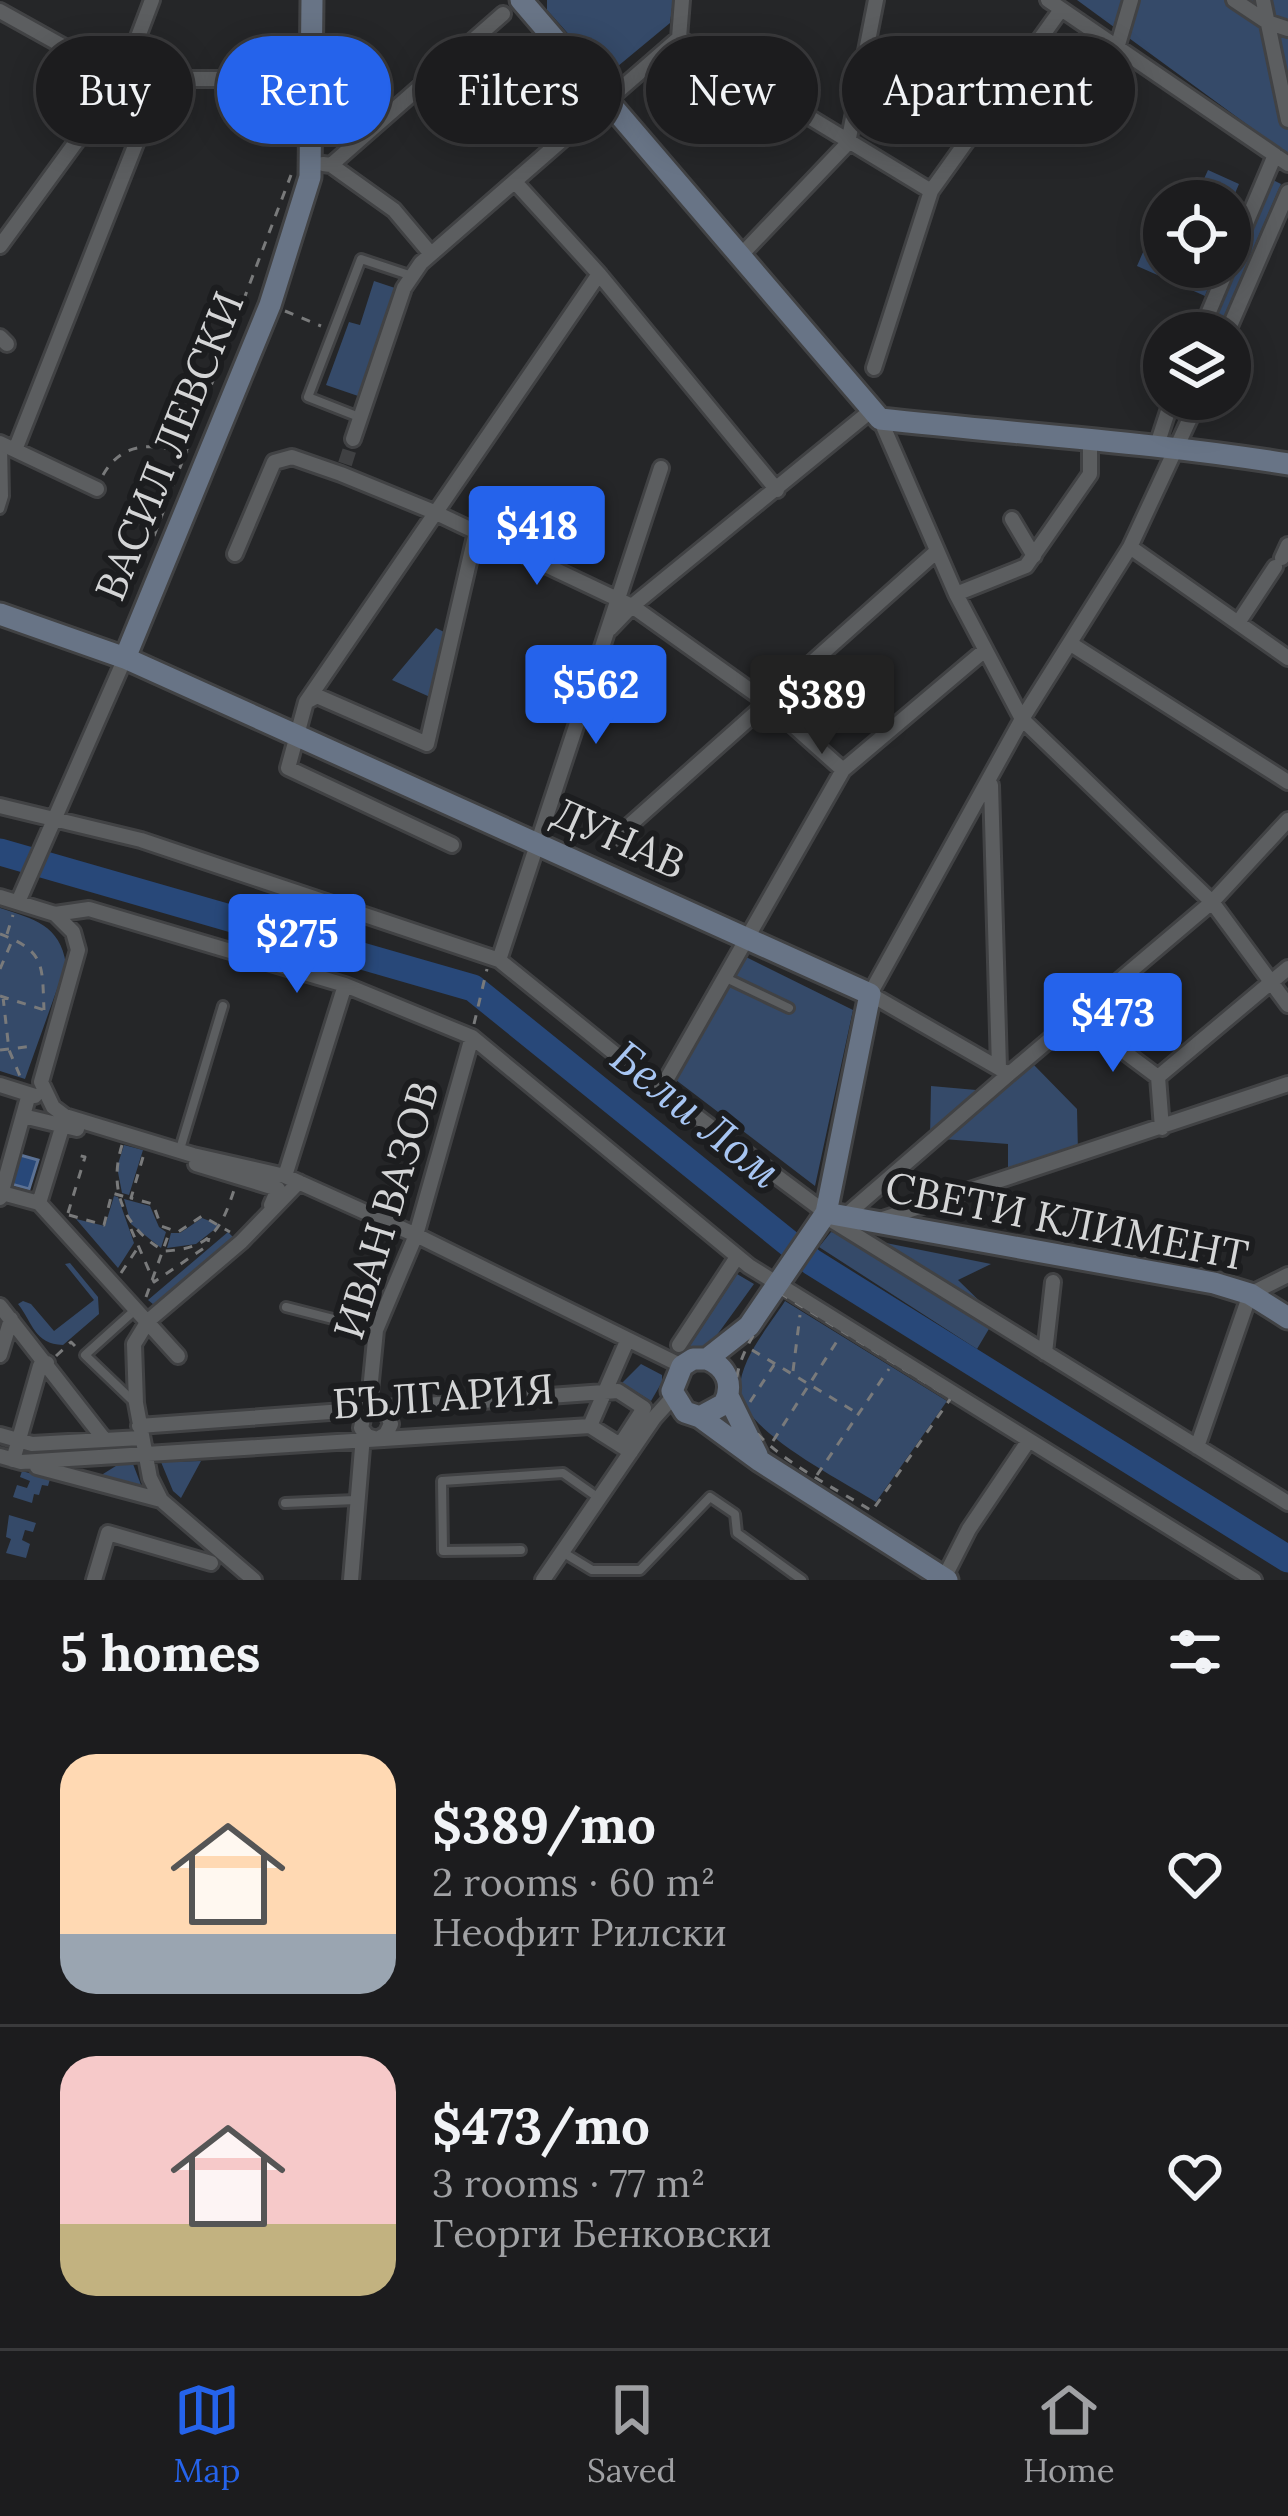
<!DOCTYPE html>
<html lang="en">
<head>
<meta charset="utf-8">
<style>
	:root { --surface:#1c1c1e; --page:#252527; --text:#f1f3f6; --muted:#a0a1a4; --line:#3a3a3c; --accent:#2563eb }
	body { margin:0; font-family:Lora,serif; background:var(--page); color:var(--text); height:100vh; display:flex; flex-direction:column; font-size:45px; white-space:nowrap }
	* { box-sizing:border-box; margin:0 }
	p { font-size:39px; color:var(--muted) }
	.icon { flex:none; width:66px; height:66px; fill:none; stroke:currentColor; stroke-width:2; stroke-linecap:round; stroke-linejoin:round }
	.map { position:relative; height:1580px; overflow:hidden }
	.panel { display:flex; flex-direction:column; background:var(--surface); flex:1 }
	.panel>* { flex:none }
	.hud { position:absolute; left:36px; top:36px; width:1218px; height:108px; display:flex; gap:24px }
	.controls { position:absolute; left:1143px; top:180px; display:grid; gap:24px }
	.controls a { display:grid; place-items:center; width:108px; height:108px; border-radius:50%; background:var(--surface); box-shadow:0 6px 30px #0003,0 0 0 3px var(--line); font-size:60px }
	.price { position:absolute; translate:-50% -102px; padding:0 27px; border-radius:12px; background:var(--accent); color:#fff; font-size:39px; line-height:78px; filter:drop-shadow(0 3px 6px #0008) }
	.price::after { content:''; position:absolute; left:50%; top:72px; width:36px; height:27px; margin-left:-18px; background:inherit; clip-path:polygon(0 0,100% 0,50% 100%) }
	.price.active { background:#222; color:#fff }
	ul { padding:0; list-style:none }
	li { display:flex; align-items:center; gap:36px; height:300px; padding:0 60px }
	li+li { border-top:3px solid var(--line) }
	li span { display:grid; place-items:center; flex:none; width:336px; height:240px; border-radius:36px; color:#555 }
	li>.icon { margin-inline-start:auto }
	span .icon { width:144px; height:144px; fill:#fffc; stroke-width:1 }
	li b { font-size:51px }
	h2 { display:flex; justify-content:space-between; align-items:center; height:144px; padding:0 60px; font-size:51px }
	.pill { padding:0 42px; border-radius:54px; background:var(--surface); box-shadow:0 6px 30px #0003,0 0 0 3px var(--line); font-size:42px; line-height:108px }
	.pill.active { background:var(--accent); color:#fff }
	.menu { display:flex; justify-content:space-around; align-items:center; height:168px; border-top:3px solid var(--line); background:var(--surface); font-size:33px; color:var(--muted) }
	.menu a { display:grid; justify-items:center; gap:6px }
	.menu .active { color:var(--accent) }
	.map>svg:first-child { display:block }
	.green { fill:#354a69 }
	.water { fill:#284879; stroke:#5c7295; stroke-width:3 }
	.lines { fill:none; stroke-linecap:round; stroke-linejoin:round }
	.river { stroke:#284879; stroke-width:27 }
	.street-tunnel { stroke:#3f4042; stroke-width:14; stroke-dasharray:14 7; stroke-linecap:butt }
	.lane-casing { stroke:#414244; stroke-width:14 }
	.street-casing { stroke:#414244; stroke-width:20 }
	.secondary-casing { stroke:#414244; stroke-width:27 }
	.path { stroke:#797a7b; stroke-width:3; stroke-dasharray:9 9; stroke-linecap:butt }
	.lane { stroke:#5c5e60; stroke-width:8 }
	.street { stroke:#5c5e60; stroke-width:14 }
	.secondary { stroke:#687486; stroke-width:21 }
	.labels { text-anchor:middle; stroke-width:12; stroke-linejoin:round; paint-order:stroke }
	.street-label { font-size:42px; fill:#d4d5d6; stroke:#1c1d1f }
	.water-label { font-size:45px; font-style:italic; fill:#a7c5f2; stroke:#1c1d1f }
</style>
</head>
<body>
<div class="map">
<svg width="1288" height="1580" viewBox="0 0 1288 1580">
	<rect width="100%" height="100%" fill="#252628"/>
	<path class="green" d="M547,0h126l-3,23 -64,53 -59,-66z
		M1077,0h211v154l-2,-1z
		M1208,170l31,14 -9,21v-4h-36z
		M1273,180l8,4 -64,149h-9z
		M1150,236l11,5 3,-4v30h52l-11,29 -68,-30z
		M374,281l24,8 -37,108 -35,-12 23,-63 11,3z
		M436,628l8,4 -14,65 -38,-17z
		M0,908c34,11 60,17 66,56l-41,115 -25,-8z
		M746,957l107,53 -38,176 -139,-106z
		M1033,1064l44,45 1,43 -70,21v-29l-78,-6 1,-52 68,6z
		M124,1145l19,5 -14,45 -7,-2 -5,-26z
		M114,1196l4,1 16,46 -16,25 -42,-49 29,7z
		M124,1199l26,7 9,21 7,5 -5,16 -30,-24z
		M202,1218l18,7 -24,19 -29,4 4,-15h9z
		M228,1232l5,5 -79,68 -6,-5z
		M831,1232l160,32 -33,16 38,37 -19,32 -158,-102z
		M70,1263l28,34 1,17 -36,31c-29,-1 -30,-22 -45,-41l5,-3 8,3 23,27 40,-31 -29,-36z
		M737,1274l17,10 -45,62 -22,4z
		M785,1301l162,100 -71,101c-33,-21 -132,-70 -136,-110 -2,-31 30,-67 45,-91z
		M641,1364l21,11v7l-11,19 -29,-18z
		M201,1461l-20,37 -8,-7 -12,-29z
		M119,1464h14l10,26 -48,-11z
		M22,1471l28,8 -2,7 -6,-1 -3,10 -5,-1 -2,9 -19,-6 4,-12 10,3 3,-7 -10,-4z
		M9,1515l27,8 -3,9 -8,-2 -3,10 8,4 -4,14 -20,-5 5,-14 -5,-2z"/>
	<path class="water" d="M20,1155l18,5 -9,29 -18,-5z"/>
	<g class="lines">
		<path class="river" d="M0,852l473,136 339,274 476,297"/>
		<path class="street-tunnel" d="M345,464l8,-25"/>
		<defs>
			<path id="lane" d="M359,417l-51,-20 53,-138 51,17
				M0,509l4,-13 -1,-51
				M726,978l63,30
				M180,1149l43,-143
				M286,1307l90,23
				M134,1402l-49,-47 50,-45
				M285,1503l70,-3
				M521,1550l-78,1 -1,-70 121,-8 37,26
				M564,1553l28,17h48l70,-73 25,17 2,19 65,47"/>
			<path id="street" d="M1048,0l240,164
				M1234,0l33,22 21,7
				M1263,0l25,120
				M0,11l122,68h191
				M679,38l252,153
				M1117,48l14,-48
				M323,164l8,1 63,45 37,44
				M331,165l172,-151
				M515,182l84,92 178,216
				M0,246l122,-167 30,-79
				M742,254l106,-111 28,-143
				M1230,261l45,-106
				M1200,333l28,-66
				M1227,333l61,-141
				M0,337l7,7
				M874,368l57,-177 129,-180
				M1199,399l-69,148 -108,172 -152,275 139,80 203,-172 76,-82
				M880,419l76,175 66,125 190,183 76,103
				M353,439l51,-151 17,-25 258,-225 3,-38
				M0,443l97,46
				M1157,445l15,-46
				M15,450l146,-370
				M1012,519l22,37
				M1130,547l158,111
				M235,554l39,-92 18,-5 49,17 93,38 198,94 136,97 75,67
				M1282,558l6,-13
				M956,594l70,-28 64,-92v-34
				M1238,623l37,-56
				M610,629l22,-23 241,-197
				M1071,644l217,138
				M306,702l11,-6 110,48 49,-212
				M991,785l8,283
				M0,806l141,34 358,120 141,114 186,139
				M613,840l324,-289
				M452,845l-164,-77 18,-66 293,-428
				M0,897l55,17 34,-5 256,76 127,52 277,229 505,314
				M18,902l107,-244
				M55,914l18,18 5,18 -37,132 12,25 12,9 128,39 92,21 131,59 266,131
				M499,960l162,-492
				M1075,1015l83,62 4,51
				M1158,1077l130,-109
				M0,1085l35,11
				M661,1089l182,-319 142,-120
				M23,1116l54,13
				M65,1118l-26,85 139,153
				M196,1164l82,25 -7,16
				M285,1176l60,-191
				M2,1193l37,10
				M0,1198l29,-104
				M844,1217l165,-143
				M828,1218l460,285
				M883,1219l405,-135
				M0,1306l104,133
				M679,1345l58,-88
				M1045,1353l8,-71
				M0,1355l11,-36
				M373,1409l-9,5 -3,14 6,8 10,3 9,-5 5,-10 -4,-10 -10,-5
				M368,1411l8,-81 40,-95 56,-198
				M139,1426l479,-35 26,17 -24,37
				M590,1426l37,-85
				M0,1435l32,9 109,-6
				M1197,1447l53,-153 38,-19
				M0,1456l21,6 569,-36 41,26
				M13,1460l27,-94 7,-3
				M37,1467l124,33
				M94,1580l14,-47 103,30
				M254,1580l-93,-80 -11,-22 -14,-75 -2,-59 14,-23 93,-79 58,-60
				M351,1580l12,-144
				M543,1580l111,-162 19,-21
				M943,1580l26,-51 60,-89"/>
			<path id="secondary" d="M521,0l359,419c136,15 273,23 408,45
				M0,614l125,44 745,336 -44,219 -77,113 -42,33h-14l-11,7 -10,25 13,21 15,5 60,44 187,119
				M125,658l145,-353 40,-128 2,-177
				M826,1213l388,70 36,11 38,24
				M728,1396l29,59
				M700,1417l24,-13c10,-19 3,-37 -17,-45"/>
		</defs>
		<use href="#lane" class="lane-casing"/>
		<use href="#street" class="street-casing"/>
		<use href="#secondary" class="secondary-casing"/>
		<path class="path" d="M285,311l36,15
			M103,475c20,-35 50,-31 85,-22
			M154,536l137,-361
			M0,934c46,17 42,32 44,76
			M7,934l6,-19
			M0,969l12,-28
			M0,996l44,14
			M3,997l6,53 11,26
			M474,1024l13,-55
			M0,1050l34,-4
			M122,1145c-14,45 2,83 42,106 45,-2 57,-20 70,-61
			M143,1157l-12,41 22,6 8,22 17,6 24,-16 28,16
			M68,1213l17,-56 -11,-3
			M69,1215l35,10 8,-32 17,5
			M131,1229l23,53 53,-36 2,-8
			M121,1273l18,-27
			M780,1293l171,105 -79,113c-38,-24 -132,-68 -136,-117 -3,-36 26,-72 44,-101z
			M146,1297l23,-64
			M752,1350l105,63
			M56,1356l15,-14 4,4
			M793,1371l7,-56
			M750,1402l24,-37
			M773,1441l66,-103
			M817,1475l72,-106"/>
		<use href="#lane" class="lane"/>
		<use href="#street" class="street"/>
		<use href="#secondary" class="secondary"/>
	</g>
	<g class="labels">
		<g class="street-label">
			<text transform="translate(169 446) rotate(-68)" y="15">ВАСИЛ ЛЕВСКИ</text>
			<text transform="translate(619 838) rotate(24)" y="15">ДУНАВ</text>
			<text transform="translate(386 1210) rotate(-73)" y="15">ИВАН ВАЗОВ</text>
			<text transform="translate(1067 1221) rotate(11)" y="15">СВЕТИ КЛИМЕНТ</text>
			<text transform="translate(443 1396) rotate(-4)" y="15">БЪЛГАРИЯ</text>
		</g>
		<g class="water-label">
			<text transform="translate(696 1114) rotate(39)" y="16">Бели Лом</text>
		</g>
	</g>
</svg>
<div class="controls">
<a><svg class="icon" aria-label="locate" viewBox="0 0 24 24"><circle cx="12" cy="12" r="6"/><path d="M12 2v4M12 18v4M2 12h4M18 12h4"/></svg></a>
<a><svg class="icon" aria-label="layers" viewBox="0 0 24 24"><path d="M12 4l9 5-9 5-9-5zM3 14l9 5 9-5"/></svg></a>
</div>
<b class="price" style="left:537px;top:588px">$418</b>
<b class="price" style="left:596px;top:747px">$562</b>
<b class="price active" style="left:822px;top:757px">$389</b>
<b class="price" style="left:297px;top:996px">$275</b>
<b class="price" style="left:1113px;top:1075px">$473</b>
<div class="hud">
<a class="pill">Buy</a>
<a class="pill active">Rent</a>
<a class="pill">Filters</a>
<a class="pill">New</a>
<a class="pill">Apartment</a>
</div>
</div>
<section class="panel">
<h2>5 homes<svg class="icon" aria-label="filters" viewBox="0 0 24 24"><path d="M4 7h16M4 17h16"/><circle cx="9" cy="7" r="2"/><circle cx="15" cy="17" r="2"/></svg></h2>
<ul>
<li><span style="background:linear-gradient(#ffd9b3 75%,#9aa5b1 0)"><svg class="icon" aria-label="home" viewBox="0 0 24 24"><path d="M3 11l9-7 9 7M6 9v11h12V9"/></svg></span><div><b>$389/mo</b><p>2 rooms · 60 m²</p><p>Неофит Рилски</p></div><svg class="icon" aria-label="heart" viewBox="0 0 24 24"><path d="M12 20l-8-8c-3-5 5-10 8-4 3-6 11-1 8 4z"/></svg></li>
<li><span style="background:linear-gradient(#f6c9c9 70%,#c2b280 0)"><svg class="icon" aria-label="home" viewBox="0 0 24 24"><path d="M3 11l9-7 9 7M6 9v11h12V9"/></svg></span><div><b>$473/mo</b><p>3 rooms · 77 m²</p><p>Георги Бенковски</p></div><svg class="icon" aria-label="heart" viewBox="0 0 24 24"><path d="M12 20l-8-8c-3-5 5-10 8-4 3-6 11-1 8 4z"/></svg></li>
</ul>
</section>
<nav class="menu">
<a class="active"><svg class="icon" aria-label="map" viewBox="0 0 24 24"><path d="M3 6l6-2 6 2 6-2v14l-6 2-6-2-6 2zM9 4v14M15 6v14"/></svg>Map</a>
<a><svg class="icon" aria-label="saved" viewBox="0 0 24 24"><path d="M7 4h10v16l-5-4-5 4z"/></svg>Saved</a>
<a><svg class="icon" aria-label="home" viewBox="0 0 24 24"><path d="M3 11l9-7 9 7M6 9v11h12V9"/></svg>Home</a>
</nav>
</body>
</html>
